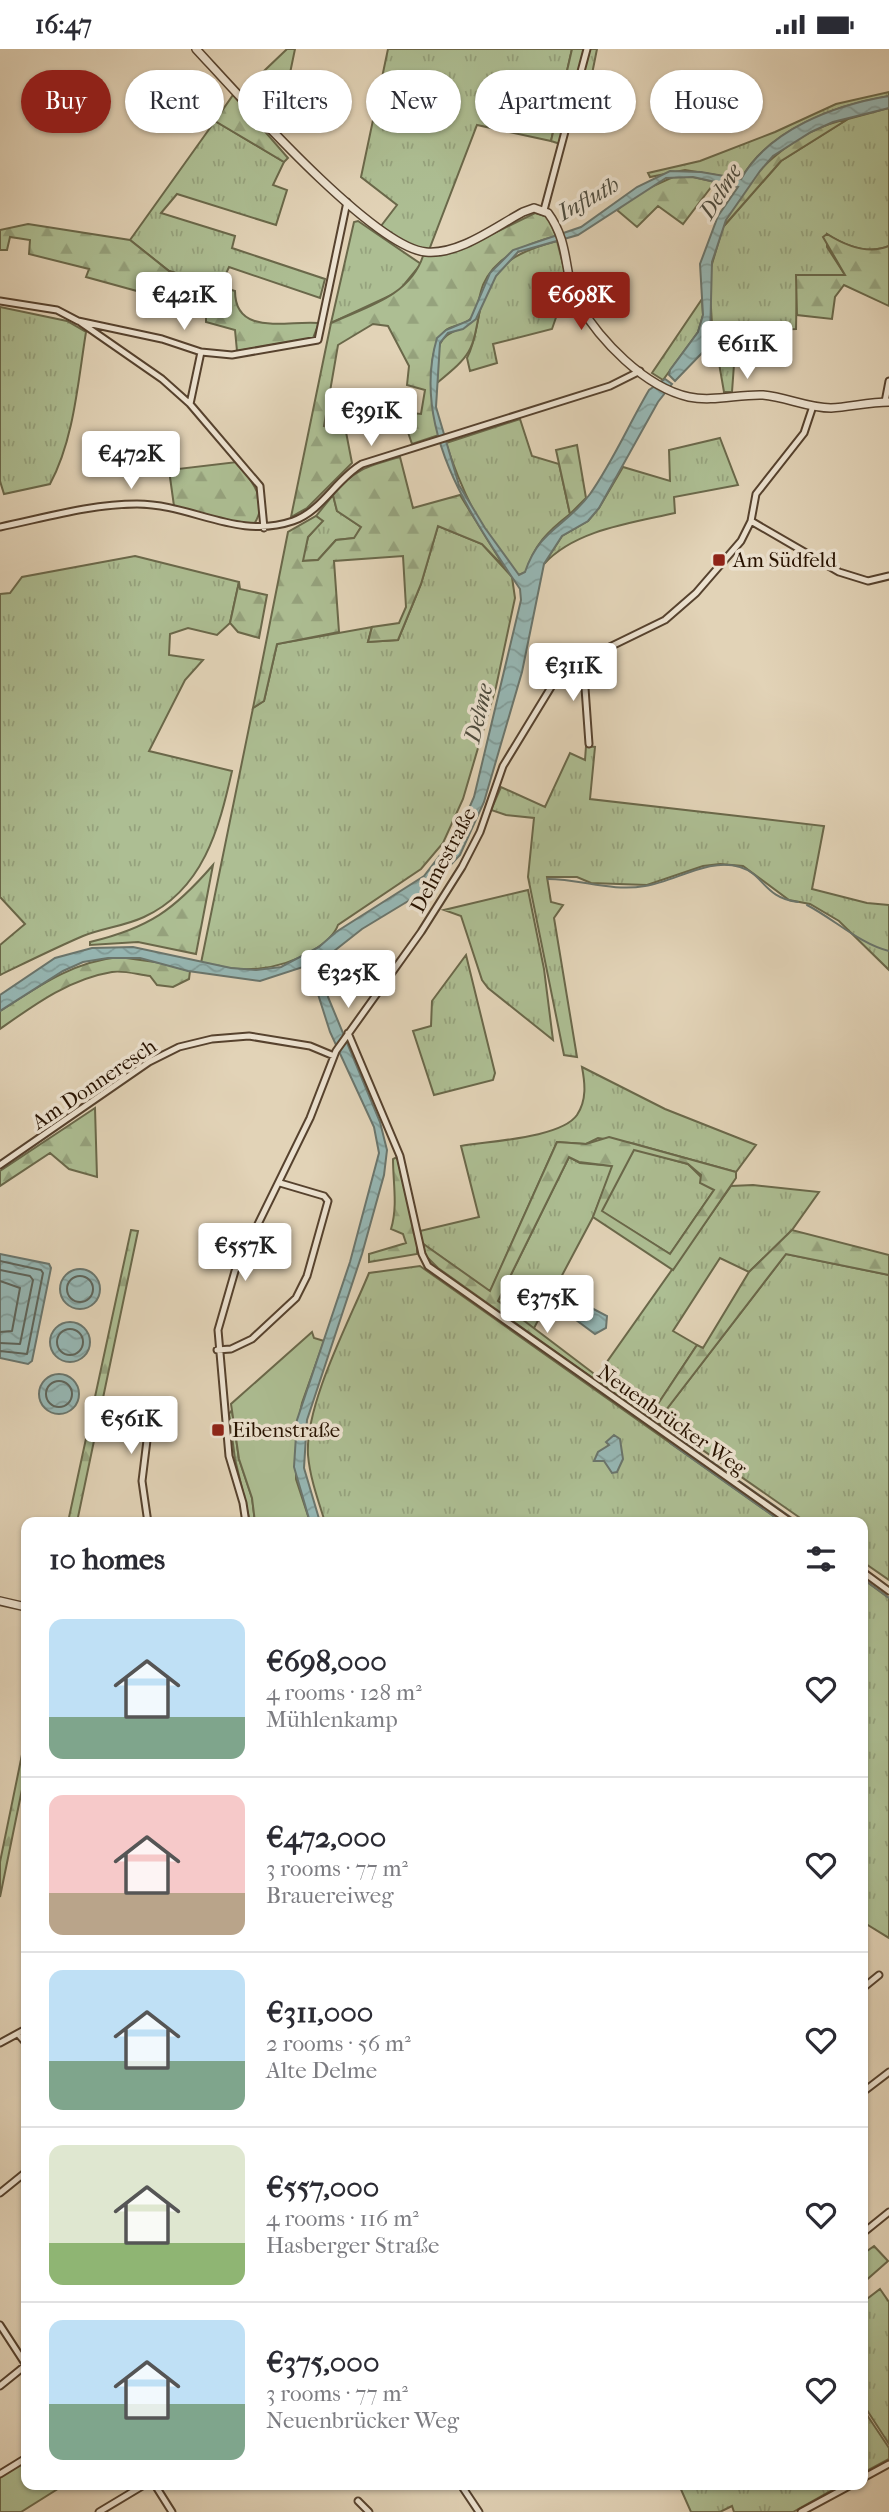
<!DOCTYPE html>
<html lang="en">
<head>
<meta charset="utf-8">
<style>
	:root { --surface:#fff; --page:#f2f2f3; --text:#2b2b33; --muted:#7c7c81; --line:#e1e1e2; --accent:#8f2418 }
	body { margin:0; font-family:"IM FELL French Canon",serif; background:var(--page); color:var(--text); height:100vh; display:flex; flex-direction:column; font-size:26px; white-space:nowrap }
	* { box-sizing:border-box; margin:0 }
	p { font-size:23px; color:var(--muted) }
	.icon { flex:none; width:38px; height:38px; fill:none; stroke:currentColor; stroke-width:2; stroke-linecap:round; stroke-linejoin:round }
	.map { position:relative; flex:1; overflow:hidden }
	.side { position:absolute; left:21px; top:1468px; width:847px; height:973px; display:flex; flex-direction:column; background:var(--surface); border-radius:14px; box-shadow:0 2px 5px #0004 }
	.side>* { flex:none }
	.top-card { position:absolute; left:21px; top:21px; width:847px; height:63px; display:flex; gap:14px }
	.price { position:absolute; translate:-50% -60px; padding:0 16px; border-radius:7px; background:#fff; color:#222; font-size:23px; line-height:46px; filter:drop-shadow(0 2px 4px #0008) }
	.price::after { content:''; position:absolute; left:50%; top:42px; width:21px; height:16px; margin-left:-10px; background:inherit; clip-path:polygon(0 0,100% 0,50% 100%) }
	.price.active { background:var(--accent); color:#fff }
	ul { padding:0; list-style:none }
	li { display:flex; align-items:center; gap:21px; height:175px; padding:0 28px }
	li+li { border-top:2px solid var(--line) }
	li span { display:grid; place-items:center; flex:none; width:196px; height:140px; border-radius:14px; color:#555 }
	li>.icon { margin-inline-start:auto }
	span .icon { width:84px; height:84px; fill:#fffc; stroke-width:1 }
	li b { font-size:30px }
	h2 { display:flex; justify-content:space-between; align-items:center; height:84px; padding:0 28px; font-size:30px }
	.pill { padding:0 24px; border-radius:32px; background:var(--surface); box-shadow:0 2px 5px #0004; font-size:24px; line-height:63px }
	.pill.active { background:var(--accent); color:#fff }
	.status { display:flex; justify-content:space-between; align-items:center; height:49px; padding:0 35px; background:var(--surface); direction:ltr }
	.status svg { height:19px; fill:currentColor }
	.map>svg:first-child { display:block }
	.grass { fill:url(#grass-tufts); stroke:#6a684a; stroke-width:2 }
	.forest { fill:url(#forest-firs); stroke:#6a684a; stroke-width:2; fill-rule:evenodd }
	.green { fill:#adbe93; stroke:#6a684a; stroke-width:2 }
	.water { fill:url(#water-waves); stroke:#6a756c; stroke-width:2 }
	.lines { fill:none; stroke-linecap:round; stroke-linejoin:round }
	.shore { stroke:#5e645a; stroke-width:2 }
	.stream { stroke:#6a756c; stroke-width:2 }
	.minor-casing { stroke:#56422e; stroke-width:9 }
	.tertiary-casing { stroke:#56422e; stroke-width:10 }
	.minor { stroke:#ece2d0; stroke-width:5 }
	.tertiary { stroke:#ece2d0; stroke-width:7 }
	.poi-dot { fill:#8f2418; stroke:#ece2d0; stroke-width:2.5 }
	.labels { text-anchor:middle; stroke-width:7; stroke-linejoin:round; paint-order:stroke }
	.poi-label { font-size:21px; fill:#271200; stroke:#ece2d0; text-anchor:start }
	.street-label { font-size:21px; fill:#271200; stroke:#ece2d0 }
	.water-label { font-size:23px; font-style:italic; fill:#4e4c3f; stroke:#ece2d0 }
</style>
</head>
<body>
<div class="status"><b>16:47</b><svg viewBox="0 0 49 12"><path d="M0 12V9h3v3zM5 12V6h3v6zM10 12V3h3v9zM15 12V0h3v12zM26 1h20v11H26zM47 4h2v5h-2z"/></svg></div>
<div class="map">
<svg width="889" height="2463" viewBox="0 0 889 2463">
	<defs>
		<pattern id="grass-tufts" width="24" height="20" patternUnits="userSpaceOnUse" patternTransform="scale(1.75)"><rect width="24" height="20" fill="#adbe93"/><path d="M3 7l-1-3M5 7V3M7 7l1-3M15 17l-1-3M17 17v-4M19 17l1-3" fill="none" stroke="#95a27d"/></pattern>
		<pattern id="forest-firs" width="22" height="20" patternUnits="userSpaceOnUse" patternTransform="scale(1.75)"><rect width="22" height="20" fill="#adbe93"/><path d="M5 1l3.5 6h-7zM16 11l3.5 6h-7z" fill="#95a27d"/></pattern>
		<pattern id="water-waves" width="16" height="10" patternUnits="userSpaceOnUse" patternTransform="scale(1.75)"><rect width="16" height="10" fill="#96b7b4"/><path d="M0 5q4-4 8 0t8 0" fill="none" stroke="#819c99"/></pattern>
	</defs>
	<rect width="100%" height="100%" fill="#e2d3b7"/>
	<filter id="stains"><feTurbulence type="fractalNoise" baseFrequency=".00286" numOctaves="4"/><feColorMatrix values="0 0 0 0 .2 0 0 0 0 .09 0 0 0 0 .02 0 0 0 .5 -.17"/></filter>
	<radialGradient id="worn" r=".72"><stop offset=".6" stop-color="#630" stop-opacity="0"/><stop offset="1" stop-color="#630" stop-opacity=".3"/></radialGradient>
	<path class="grass" d="M287,0h8l-17,82 -35,-40z
		M388,0h184l-21,92 -74,-16 -48,125 -25,-7 -23,-17 16,-21 -36,-28z
		M588,0h9l-14,70 -10,-1z
		M889,43v4c-53,9 -120,33 -148,83l-56,-9 -35,7 -2,-4 52,-12 75,-29 61,-28z
		M889,59v138c-21,9 -43,0 -62,-12v13l18,28h-48l-1,54 -26,1 -1,6 -33,1 -4,55h-8l-9,-52 -5,-1 2,-14 -3,-51 14,-47 58,-66 67,-42z
		M215,72l69,41 -11,23 14,5 -11,35 -99,-31 -16,19 74,23 -3,12 93,31 -5,19 -91,-31 -9,20 -51,-16 -39,-31z
		M358,172l63,43 -23,28 -67,31 23,-101z
		M557,192l15,59 -11,3 -9,26 -59,15 4,19 -27,8 -3,-13c8,-15 9,-31 13,-48 12,-46 35,-58 77,-69z
		M702,250l1,16 -5,17 -35,48 -11,-7z
		M0,258l67,14 19,11c-8,49 -12,108 -36,152l-46,10 -4,-13z
		M520,370l12,37 27,8 11,50c-22,17 -36,31 -44,58l-7,3c-30,-21 -62,-97 -73,-132z
		M720,389l18,47 -64,12 1,16c-44,10 -100,17 -131,51l18,-28 26,-15 11,-13 24,-41 47,14 -1,-31z
		M333,446l4,16 24,16 -6,11 -19,2 -18,20 -16,1 6,-24 14,-16 -6,-5z
		M438,477l44,18 30,33 3,21 -19,89 -33,112 -20,44 -22,26 -83,56c-4,11 -16,20 -26,26 -36,21 -71,22 -111,12l52,-255 11,-7 13,-57 95,-17 -4,15 30,-2 23,-56z
		M135,507l104,26 -9,41 -13,12 -29,-7 -18,6 -1,21 34,5 -18,20 -36,71 83,20c-13,58 -29,119 -88,146 -19,9 -41,11 -61,19 -28,12 -56,26 -83,39v-30l25,-21 -25,-27v-303l10,-1 12,-16z
		M586,697l9,1 -5,52 234,27 -12,63 55,14 22,2v65l-50,-49 -29,-17 -21,-4 -46,-34 -23,-2 -17,2 -56,19 -56,-2 -14,-6h-30l4,25 12,3 -9,13 23,139 -13,-2 -36,-178 6,-59 -28,-3 -15,-5 10,-23 44,20 25,-54 15,7z
		M528,841l16,79 9,71 -65,-52 -6,-8 -21,-64 -17,-6z
		M466,906l29,118 -2,7 -59,15 -21,-64 18,-5 1,-25z
		M582,1018l83,42 91,36 -20,27 -105,-29 -33,-5 -12,6 -29,-2 -67,150 -68,-49 -2,-12 59,-14 -18,-71c28,-5 100,-8 116,-31 10,-15 8,-32 5,-48z
		M634,1100l54,15 26,26 -44,64 -69,-43z
		M569,1108l11,6 33,3 -20,51 -60,113 -35,-29z
		M753,1136l66,7 -27,38 -43,42 -29,-14 -47,73 24,14 -43,65 -57,-34 134,-190z
		M786,1205l103,21v305l-26,-18v-39l-57,-1 -138,-96 -12,-3z
		M420,1217l362,256h-457c-7,-22 -15,-44 -17,-67 -3,-51 41,-133 61,-182z
		M863,1530l26,19v340l-26,-16z
		M880,2240l9,13v142l-26,-40v-102z
		M863,2360l26,39v11l-26,14z
		M679,2436h162l-48,27h-59l-2,-6 -12,6h-29z"/>
	<path class="forest" d="M572,0h12l-24,95 -9,-3z
		M233,46l55,63 -4,4 -69,-41z
		M848,70l-67,42 -58,66c18,-50 73,-98 125,-108z
		M673,128h20l22,5 -32,42 -25,-18 -21,21 -20,-17 23,-18z
		M535,164l13,4 8,19c-29,8 -60,19 -73,49 -4,10 -4,21 -10,31 -7,10 -20,8 -28,15 -21,18 -13,80 -6,104l-27,9 -11,-32 20,2 4,-24 -18,-5 2,-19 -21,-40 -15,-2 -35,21 -14,81 22,6 6,31 -45,45 -16,9 40,-194c35,-16 79,-27 92,-67l39,-7z
		M28,175l102,16 39,31 66,20c0,46 53,29 84,32l-6,15 -76,13 -2,-21 -29,-8v-12l-120,-33 3,-8 -60,-15 1,-14 -20,-3 -3,13h-7v-20z
		M827,185c19,12 41,21 62,12v60l-45,-21 -9,12 -3,22 -35,-4 -1,-40h49l-22,-38z
		M480,260c-8,44 -8,45 -43,74 1,-12 -1,-28 3,-39 6,-16 30,-12 40,-35z
		M577,396l9,53 -16,16 -14,-64z
		M400,408l13,51 47,-13 45,73 -23,-24 -44,-18 -17,58 -23,56 -30,2 4,-15 27,-4 7,-16 -3,-51 -69,5 5,71 -62,12 -13,57 -11,7 35,-176 28,-16 7,5 -15,16 -5,24 15,-1 18,-20 18,-2 7,-11 -24,-16 -4,-16c21,-26 35,-29 67,-38z
		M237,413c14,18 33,39 17,62l-26,-3 -54,-15 -5,-36z
		M239,533l1,7 27,6 -8,43 -21,-6 -8,-9z
		M213,816l-17,89 -58,-12 -48,3v-3c59,-14 84,-32 123,-77z
		M119,908l43,6 28,8 -1,8 -16,8 -16,-2 -7,-9c-11,-1 -26,-6 -38,-4 -43,7 -78,33 -112,57v-18c39,-25 72,-49 119,-54z
		M95,1059l2,69 -28,-8 -19,-16 -50,33v-15z
		M609,1088l127,35v6l-63,92 -80,-53 19,-51 -33,-4 -10,-5 -71,144 99,75 57,34 43,-65 6,3 46,-76 43,-42 97,25v20l-103,-21 -130,169 -218,-155 -13,-13 -3,-12 68,48 67,-149 29,2zM634,1101l54,14 13,11 -1,8 14,7 -44,64 -68,-43z
		M397,1108l20,82v15l-48,8v-8l37,-11 -3,-9 -12,-5c7,-23 2,-46 2,-70z
		M131,1181l7,1 -61,291h-9z
		M232,1361l7,49 13,39 3,24h-5l-15,-63 -6,-45z
		M26,1686v35l-26,127v-35z
		M874,2197l14,15 -25,22v-29z"/>
	<path class="green" d="M312,1283l2,6 10,3 -22,62 -6,29v47l14,43h-55l-3,-24 -13,-39 -8,-55z
		M26,2413v23h38l-43,27h-21v-37z"/>
	<path class="water" d="M889,47v12l-56,14 -22,10 -38,24 -13,15 -34,49 -14,42 -2,77 -5,11 -30,31 -6,-6 1,-5 28,-38 5,-17 -3,-51 18,-48 20,-29 -45,-10 -27,1 -88,57 -60,17 -22,24 -20,43 -13,10 -15,4 -8,10 -4,64 23,78 26,43 34,47 6,-3c15,-44 41,-45 65,-78 23,-33 39,-70 59,-104l16,-11 7,5 -14,18 -59,106 -11,13 -26,15 -18,28 -22,108 -38,130 -24,53 -32,34 -66,40 -38,30 4,38 52,125 7,28 -3,25 -22,79 -55,166 -3,48 16,54h-10l-16,-55 3,-47 53,-158 29,-109 -5,-26 -44,-95 -13,-41 -5,-27 -52,17 -72,-10 -48,-13h-32l-25,4 -20,9 -63,40v-16l55,-37 37,-10 41,-1 98,21 25,2 25,-3 38,-20 17,-15 88,-56 36,-47 14,-32 47,-197 -1,-11c-48,-71 -110,-160 -83,-251l9,-8 24,-10 20,-47 23,-23 68,-23 56,-40 33,-16 31,1 40,7c28,-50 94,-74 148,-83z
		M0,1205l49,10 2,4 -19,93 -4,3 -28,-6z
		M60 1240a20 20 0 1 1 40 0a20 20 0 1 1-40 0Z
		M584,1255l23,12 -1,12 -11,6 -23,-17 6,-11z
		M50 1293a20 20 0 1 1 40 0a20 20 0 1 1-40 0Z
		M39 1345a20 20 0 1 1 40 0a20 20 0 1 1-40 0Z
		M614,1386l6,4 3,20 -6,13 -5,1 -8,-12h-10l4,-9 11,-7 -3,-3z"/>
	<g class="lines">
		<path class="shore" d="M0,1212l41,9 2,3 -16,81 -27,-3
			M0,1221l30,6 3,4 -13,64 -20,-1
			M67 1240a13 13 0 1 1 26 0a13 13 0 1 1-26 0Z
			M0,1232l20,7 -8,43 -12,1
			M57 1293a13 13 0 1 1 26 0a13 13 0 1 1-26 0Z
			M46 1345a13 13 0 1 1 26 0a13 13 0 1 1-26 0Z"/>
		<path class="stream" d="M548,830c33,0 63,13 97,7 30,-4 64,-29 95,-19 24,7 24,31 58,35
			M807,856c27,14 53,39 82,46
			M671,1384l128,90
			M670,1394l113,80
			M863,1530l26,19"/>
		<defs>
			<path id="minor" d="M544,161l43,-161
				M0,252l57,9 21,11 84,18 39,13 -11,52 70,82 4,42
				M80,273l82,57 28,25
				M201,303l31,3 86,-15 29,-138
				M885,353l4,-21
				M751,472l88,51 29,9 21,-5
				M0,478c44,-9 91,-23 137,-23 55,0 100,36 156,17 29,-10 43,-42 69,-57l248,-78 30,-15
				M583,611l6,84
				M348,984l52,123 22,98 6,12 364,257
				M0,1116l149,-103 30,-15 33,-8 37,-3 61,10 24,10
				M217,1301l14,-1 21,-10 44,-41 11,-22 21,-75 -4,-5 -44,-13
				M148,1474l-6,-42 7,-57 15,3
				M246,1474l-3,-20 -14,-47 -11,-126 17,-59 75,-153 26,-67 85,-119 41,-65 18,-35 23,-66 53,-87 27,-19 82,-40 31,-27 45,-52 10,-20 5,-27 48,-61 9,-27
				M863,1523l26,19
				M863,1939l16,-13
				M19,1986l7,8
				M0,1994l26,-14
				M863,2043l26,-20
				M0,2144l26,-21
				M863,2184l26,-21
				M863,2190v3
				M0,2276l26,40
				M0,2337l26,-21
				M0,2425l26,-16
				M863,2429l26,-14
				M155,2436l17,27
				M461,2436l18,27
				M358,2452l11,11
				M99,2463l45,-27
				M801,2463l50,-27"/>
			<path id="tertiary" d="M196,0c40,43 177,199 230,203 33,3 69,-25 97,-40l11,-4 14,5c23,31 15,64 30,90 22,37 66,84 111,94 24,5 50,-3 74,-2 23,2 45,13 68,13 19,-1 38,-6 58,-6
				M0,1552l26,6"/>
		</defs>
		<use href="#minor" class="minor-casing"/>
		<use href="#tertiary" class="tertiary-casing"/>
		<use href="#minor" class="minor"/>
		<use href="#tertiary" class="tertiary"/>
	</g>
	<g class="poi-dot">
		<rect x="712" y="504" width="14" height="14" rx="3.5"/>
		<rect x="211" y="1374" width="14" height="14" rx="3.5"/>
	</g>
	<g class="labels">
		<g class="poi-label">
			<text x="733" y="518">Am Südfeld</text>
			<text x="232" y="1388">Eibenstraße</text>
		</g>
		<g class="street-label">
			<text transform="translate(443 811) rotate(-62)" y="7">Delmestraße</text>
			<text transform="translate(94 1035) rotate(-34)" y="7">Am Donneresch</text>
			<text transform="translate(672 1371) rotate(35)" y="7">Neuenbrücker Weg</text>
		</g>
		<g class="water-label">
			<text transform="translate(720 142) rotate(-58)" y="8">Delme</text>
			<text transform="translate(588 149) rotate(-29)" y="8">Influth</text>
			<text transform="translate(478 664) rotate(-77)" y="8">Delme</text>
		</g>
	</g>
	<rect width="100%" height="100%" filter="url(#stains)"/>
	<rect width="100%" height="100%" fill="url(#worn)"/>
</svg>
<b class="price" style="left:184px;top:283px">€421K</b>
<b class="price active" style="left:581px;top:283px">€698K</b>
<b class="price" style="left:747px;top:332px">€611K</b>
<b class="price" style="left:371px;top:399px">€391K</b>
<b class="price" style="left:131px;top:442px">€472K</b>
<b class="price" style="left:573px;top:654px">€311K</b>
<b class="price" style="left:348px;top:961px">€325K</b>
<b class="price" style="left:245px;top:1234px">€557K</b>
<b class="price" style="left:547px;top:1286px">€375K</b>
<b class="price" style="left:131px;top:1407px">€561K</b>
<div class="top-card">
<a class="pill active">Buy</a>
<a class="pill">Rent</a>
<a class="pill">Filters</a>
<a class="pill">New</a>
<a class="pill">Apartment</a>
<a class="pill">House</a>
</div>
<section class="side">
<h2>10 homes<svg class="icon" aria-label="filters" viewBox="0 0 24 24"><path d="M4 7h16M4 17h16"/><circle cx="9" cy="7" r="2"/><circle cx="15" cy="17" r="2"/></svg></h2>
<ul>
<li><span style="background:linear-gradient(#bfe0f5 70%,#7fa58c 0)"><svg class="icon" aria-label="home" viewBox="0 0 24 24"><path d="M3 11l9-7 9 7M6 9v11h12V9"/></svg></span><div><b>€698,000</b><p>4 rooms · 128 m²</p><p>Mühlenkamp</p></div><svg class="icon" aria-label="heart" viewBox="0 0 24 24"><path d="M12 20l-8-8c-3-5 5-10 8-4 3-6 11-1 8 4z"/></svg></li>
<li><span style="background:linear-gradient(#f6c9c9 70%,#b9a48a 0)"><svg class="icon" aria-label="home" viewBox="0 0 24 24"><path d="M3 11l9-7 9 7M6 9v11h12V9"/></svg></span><div><b>€472,000</b><p>3 rooms · 77 m²</p><p>Brauereiweg</p></div><svg class="icon" aria-label="heart" viewBox="0 0 24 24"><path d="M12 20l-8-8c-3-5 5-10 8-4 3-6 11-1 8 4z"/></svg></li>
<li><span style="background:linear-gradient(#bfe0f5 65%,#7fa58c 0)"><svg class="icon" aria-label="home" viewBox="0 0 24 24"><path d="M3 11l9-7 9 7M6 9v11h12V9"/></svg></span><div><b>€311,000</b><p>2 rooms · 56 m²</p><p>Alte Delme</p></div><svg class="icon" aria-label="heart" viewBox="0 0 24 24"><path d="M12 20l-8-8c-3-5 5-10 8-4 3-6 11-1 8 4z"/></svg></li>
<li><span style="background:linear-gradient(#dfe7d0 70%,#8fb573 0)"><svg class="icon" aria-label="home" viewBox="0 0 24 24"><path d="M3 11l9-7 9 7M6 9v11h12V9"/></svg></span><div><b>€557,000</b><p>4 rooms · 116 m²</p><p>Hasberger Straße</p></div><svg class="icon" aria-label="heart" viewBox="0 0 24 24"><path d="M12 20l-8-8c-3-5 5-10 8-4 3-6 11-1 8 4z"/></svg></li>
<li><span style="background:linear-gradient(#bfe0f5 60%,#7fa58c 0)"><svg class="icon" aria-label="home" viewBox="0 0 24 24"><path d="M3 11l9-7 9 7M6 9v11h12V9"/></svg></span><div><b>€375,000</b><p>3 rooms · 77 m²</p><p>Neuenbrücker Weg</p></div><svg class="icon" aria-label="heart" viewBox="0 0 24 24"><path d="M12 20l-8-8c-3-5 5-10 8-4 3-6 11-1 8 4z"/></svg></li>
</ul>
</section>
</div>
</body>
</html>
